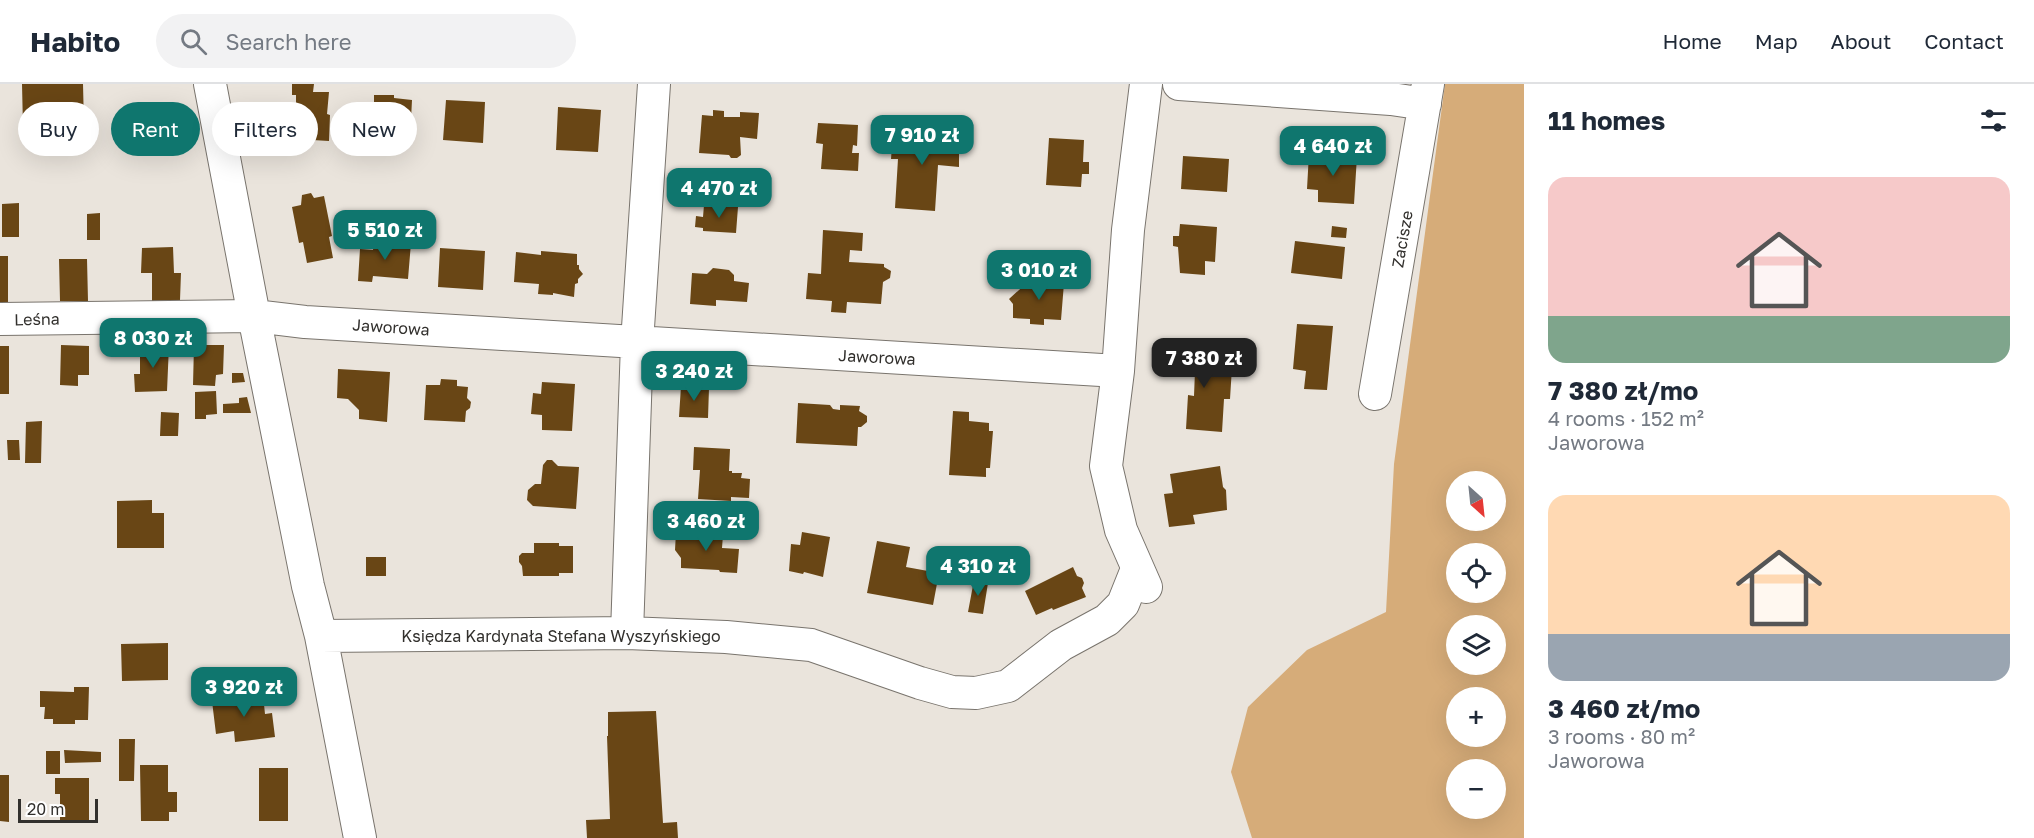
<!DOCTYPE html>
<html lang="en">
<head>
<meta charset="utf-8">
<style>
	:root { --surface:#fff; --page:#f2f2f3; --text:#1f2937; --muted:#747a83; --line:#e0e1e3; --accent:#0f766e }
	body { margin:0; font-family:"Golos Text",sans-serif; background:var(--page); color:var(--text); height:100vh; display:flex; flex-direction:column; font-size:22px; white-space:nowrap }
	* { box-sizing:border-box; margin:0 }
	p { font-size:20px; color:var(--muted) }
	.icon { flex:none; width:33px; height:33px; fill:none; stroke:currentColor; stroke-width:2; stroke-linecap:round; stroke-linejoin:round }
	.map { position:relative; flex:1; overflow:hidden }
	.details { display:flex; flex-direction:column; background:var(--surface); width:510px }
	.details>* { flex:none }
	.banner { position:absolute; left:18px; top:18px; width:570px; height:54px; display:flex; gap:12px }
	.needle { width:39px; rotate:153deg }
	.fabs { position:absolute; left:1446px; top:387px; display:grid; gap:12px }
	.fabs a { display:grid; place-items:center; width:60px; height:60px; border-radius:50%; background:var(--surface); box-shadow:0 6px 24px #0002; font-size:30px }
	.scale { position:absolute; left:18px; bottom:15px; width:80px; box-sizing:border-box; padding-left:6px; border:3px solid #32302d; border-top:0; font-size:16px; line-height:21px; white-space:nowrap; color:#32302d; -webkit-text-stroke:4px #fff; paint-order:stroke }
	.price { position:absolute; translate:-50% -51px; padding:0 14px; border-radius:12px; background:var(--accent); color:#fff; font-size:20px; line-height:39px; filter:drop-shadow(0 2px 3px #0008) }
	.price::after { content:''; position:absolute; left:50%; top:36px; width:18px; height:14px; margin-left:-9px; background:inherit; clip-path:polygon(0 0,100% 0,50% 100%) }
	.price.selected { background:#222; color:#fff }
	ul { padding:0; list-style:none }
	li { display:grid; align-content:center; gap:12px; height:318px; padding:0 24px }
	li span { display:grid; place-items:center; height:186px; border-radius:18px; color:#555 }
	li>.icon { margin-inline-start:auto }
	span .icon { width:108px; height:108px; fill:#fffc; stroke-width:1 }
	li b { font-size:26px }
	h2 { display:flex; justify-content:space-between; align-items:center; height:72px; padding:0 24px; font-size:26px }
	.pill { padding:0 21px; border-radius:27px; background:var(--surface); box-shadow:0 6px 24px #0002; font-size:21px; line-height:54px }
	.pill.selected { background:var(--accent); color:#fff }
	header { display:flex; align-items:center; gap:36px; box-sizing:border-box; height:84px; padding:0 30px; background:var(--surface); border-bottom:2px solid var(--line) }
	header strong { font-size:28px }
	nav { display:flex; gap:33px; margin-inline-start:auto; font-size:21px }
	.search { width:420px; height:54px; background:var(--page); display:flex; align-items:center; gap:15px; box-sizing:border-box; padding:0 21px; border-radius:33px; color:var(--muted); font-size:22px }
	main { display:flex; flex:1; min-height:0 }
	.map>svg:first-child { display:block }
	.green { fill:#d6ac79; fill-rule:evenodd }
	.building { fill:#694615 }
	.lines { fill:none; stroke-linecap:round; stroke-linejoin:round }
	.street-casing { stroke:#79746d; stroke-width:34 }
	.street { stroke:#fff; stroke-width:32 }
	.labels { text-anchor:middle; stroke-width:6; stroke-linejoin:round; paint-order:stroke }
	.street-label { font-size:16px; fill:#32302d; stroke:#fff }
</style>
</head>
<body>
<header>
<strong>Habito</strong>
<div class="search"><svg class="icon" aria-label="search" viewBox="0 0 24 24"><circle cx="10" cy="10" r="6"/><path d="M15 15l6 6"/></svg>Search here</div>
<nav><a>Home</a><a>Map</a><a>About</a><a>Contact</a></nav>
</header>
<main>
<div class="map">
<svg width="1524" height="754" viewBox="0 0 1524 754">
	<rect width="100%" height="100%" fill="#eae4dc"/>
	<path class="green" d="M1445,0h79v754h-272l-21,-66 17,-65 59,-57 79,-38 8,-148zM1456,398h40v38h-40zM1456,470h40v38h-40zM1456,542h40v38h-40zM1456,614h40v38h-40zM1456,686h40v38h-40z"/>
	<path class="building" d="M22,0h61l1,41 -61,2z
		M292,0h22l-1,8h16l-2,22 3,1 -1,26 -33,-2v-44h-4z
		M374,11h20v3l18,2 -2,39 -39,-3 2,-18 -8,-1v-13l9,1z
		M446,16l39,2 -2,41 -40,-3z
		M558,23l43,3 -3,42 -42,-2z
		M713,26l11,1v6h16v-5l19,1 -2,26 -17,-2 1,18 -4,3h-6l-2,-3 -30,-2 3,-38 11,1z
		M818,39l40,2 -1,21 -4,-1 -1,8h7l-1,18 -37,-2 2,-25 -7,-1z
		M906,44l22,1v8h14l5,-4 10,1 5,6v9l-3,1v17l-21,-2 -3,46 -40,-3 3,-49h-7l2,-27 13,1z
		M1049,54l35,2 -1,22h6v12h-7l-1,13 -35,-2z
		M1309,69l48,3 -3,48 -36,-2v-12l-11,-1z
		M1183,72l46,3 -2,33 -46,-3z
		M311,109l3,5 10,-2 8,40 -3,1 4,21 -26,5 -4,-21 -4,1 -7,-36 9,-2 1,-10z
		M720,118l18,5 -2,26 -33,-2v-3l-8,-1 1,-11 7,1 1,-12h13z
		M19,119v34h-17v-33z
		M100,129v27h-13v-26z
		M1180,140l37,3 -2,35 -10,-1v14l-25,-2 -2,-26 -5,-1v-10h6z
		M1332,142l15,2 -1,10 -15,-1z
		M823,146l40,3 -1,18 -12,-1 -1,12 35,2v3l7,4 -1,7 -7,4 -2,22 -34,-2 -1,11 -15,-1 1,-11 -26,-2 2,-26 13,1z
		M1295,157l50,6 -3,32 -51,-6z
		M374,158l37,1 -3,36 -35,-3 -1,6 -14,-1 2,-32 13,1z
		M173,163l1,26h7l-1,27 -28,1v-28h-11l1,-25z
		M440,164l45,3 -2,39 -45,-3z
		M541,167l36,3v11h2v4l4,5 -5,5v4l-3,1 -1,13 -21,-4v2l-15,-1 1,-10 -25,-2 2,-30 25,3z
		M0,172h8v46h-8z
		M59,175h28l1,42h-28z
		M713,184l16,2 5,5v6l15,2 -2,19 -31,-2v6l-26,-2 2,-31 15,1z
		M1040,187l10,11 14,1 -3,37 -17,-1v6l-14,-1v-5l-17,-1v-14l-4,-5z
		M1297,240l36,2 -6,64 -23,-1 2,-18 -13,-2z
		M61,261l28,1v29h-11v11l-18,-1z
		M140,261h29l-2,46 -32,1 -1,-18h6z
		M194,261h30l-1,29 -7,1 -1,11 -22,-1z
		M0,262h9v48h-9z
		M1172,264l36,2 -1,16 25,1 -2,32h-6l-2,33 -36,-3 2,-34 6,1 1,-25 -24,-2z
		M338,285l52,3 -3,50 -28,-3v-9l-11,-11 -11,-1z
		M232,289h11l2,9 -13,1z
		M441,295l16,1v6l11,1 -1,11 4,4 -1,6 -4,3 -1,11 -41,-2 2,-35h14z
		M542,298l33,2 -3,47 -30,-1v-15l-11,-1 2,-21 8,1z
		M681,302l28,2 -1,30 -29,-1z
		M216,307l1,23 -11,1v4h-11v-27z
		M247,313l4,16h-28v-9l16,-1v-5z
		M798,319l32,2 3,4 7,1v-5l20,1 -1,5 8,5v6l-6,5h-3l-1,19 -61,-3z
		M953,327l16,1v9l20,2v8h4l-3,37h-4v9l-37,-2z
		M161,328l18,1 -1,23h-18z
		M42,337l-1,42h-16l1,-41z
		M7,356h12l1,20h-12z
		M694,363l36,2 -1,22h3v2h10l-1,5 9,1 -1,19 -18,-1v4l-33,-2 2,-29h-7z
		M547,376h5l6,6 21,1 -3,42 -43,-3 -6,-6 1,-10 7,-6h6l2,-19z
		M1220,382l3,21 3,3 1,20 -34,5 2,9 -26,3 -5,-33 9,-1 -3,-19z
		M152,416v13h12v35h-47v-47z
		M698,444l8,1 4,5 13,1 -1,13 17,1 -2,24 -17,-1 -1,-2 -38,-2v-10l-6,-8 1,-18 17,1z
		M802,448l28,5 -7,40 -19,-5 -1,2 -14,-3 2,-27 9,1z
		M877,457l33,6 -4,20 33,6 -6,32 -66,-12z
		M534,459h25v3h14v27h-14v3h-36l-1,-10 -3,-4v-6l3,-3h12z
		M366,473h20v19h-20z
		M1073,483l4,9 5,2 2,5 -2,5 4,9 -33,13 -1,-2 -16,7 -11,-24z
		M974,496l14,3 -5,31 -15,-2z
		M168,559v37l-46,1 -1,-37z
		M74,603h15l-1,33h-13v4h-22v-5h-9l1,-12h-5v-16l34,1z
		M263,611l2,19 7,-1 3,24 -40,5 -1,-11 -18,3 -4,-33z
		M656,627l7,112 14,-1 1,16h-91l-1,-18 24,-1 -3,-83h1v-24z
		M119,655h16l-1,42h-15z
		M64,666l37,2v10l-36,1z
		M46,667h14v23h-14z
		M140,681h28v27h9v20h-8v9h-28z
		M259,684h29v53h-29z
		M0,691h9v47l-9,-1z
		M55,694h34v44l-29,-1v-27h-5z"/>
	<g class="lines">
		<defs>
			<path id="street" d="M210,0l44,232 54,270 13,50 39,202
				M1179,0l212,15 34,5
				M0,235l254,-3 51,6 813,49
				M1375,310l53,-310
				M1146,503l-25,-57 -15,-64 12,-95 10,-141 18,-146
				M627,549l10,-290 17,-259
				M321,552l306,-3 99,4 85,8 109,38 32,9 24,1 32,-7 53,-41 46,-25 16,-16 14,-35"/>
		</defs>
		<use href="#street" class="street-casing"/>
		<use href="#street" class="street"/>
	</g>
	<g class="labels">
		<g class="street-label">
			<text transform="translate(1402 155) rotate(-80)" y="6">Zacisze</text>
			<text transform="translate(37 235) rotate(-1)" y="6">Leśna</text>
			<text transform="translate(391 243) rotate(4)" y="6">Jaworowa</text>
			<text transform="translate(877 273) rotate(3)" y="6">Jaworowa</text>
			<text x="561" y="558">Księdza Kardynała Stefana Wyszyńskiego</text>
		</g>
	</g>
</svg>
<div class="fabs">
<a><svg class="needle" viewBox="-14 -14 28 28"><path d="M0-13l5 13h-10z" fill="#e53935"/><path d="M0 13l5-13h-10z" fill="#747a83"/></svg></a>
<a><svg class="icon" aria-label="locate" viewBox="0 0 24 24"><circle cx="12" cy="12" r="6"/><path d="M12 2v4M12 18v4M2 12h4M18 12h4"/></svg></a>
<a><svg class="icon" aria-label="layers" viewBox="0 0 24 24"><path d="M12 4l9 5-9 5-9-5zM3 14l9 5 9-5"/></svg></a>
<a>+</a>
<a>−</a>
</div>
<div class="scale">20 m</div>
<b class="price" style="left:922px;top:82px">7 910 zł</b>
<b class="price" style="left:1333px;top:93px">4 640 zł</b>
<b class="price" style="left:719px;top:135px">4 470 zł</b>
<b class="price" style="left:385px;top:177px">5 510 zł</b>
<b class="price" style="left:1039px;top:217px">3 010 zł</b>
<b class="price" style="left:153px;top:285px">8 030 zł</b>
<b class="price selected" style="left:1204px;top:305px">7 380 zł</b>
<b class="price" style="left:694px;top:318px">3 240 zł</b>
<b class="price" style="left:706px;top:468px">3 460 zł</b>
<b class="price" style="left:978px;top:513px">4 310 zł</b>
<b class="price" style="left:244px;top:634px">3 920 zł</b>
<div class="banner">
<a class="pill">Buy</a>
<a class="pill selected">Rent</a>
<a class="pill">Filters</a>
<a class="pill">New</a>
</div>
</div>
<section class="details">
<h2>11 homes<svg class="icon" aria-label="filters" viewBox="0 0 24 24"><path d="M4 7h16M4 17h16"/><circle cx="9" cy="7" r="2"/><circle cx="15" cy="17" r="2"/></svg></h2>
<ul>
<li><span style="background:linear-gradient(#f6c9c9 75%,#7fa58c 0)"><svg class="icon" aria-label="home" viewBox="0 0 24 24"><path d="M3 11l9-7 9 7M6 9v11h12V9"/></svg></span><div><b>7 380 zł/mo</b><p>4 rooms · 152 m²</p><p>Jaworowa</p></div></li>
<li><span style="background:linear-gradient(#ffd9b3 75%,#9aa5b1 0)"><svg class="icon" aria-label="home" viewBox="0 0 24 24"><path d="M3 11l9-7 9 7M6 9v11h12V9"/></svg></span><div><b>3 460 zł/mo</b><p>3 rooms · 80 m²</p><p>Jaworowa</p></div></li>
</ul>
</section>
</main>
</body>
</html>
